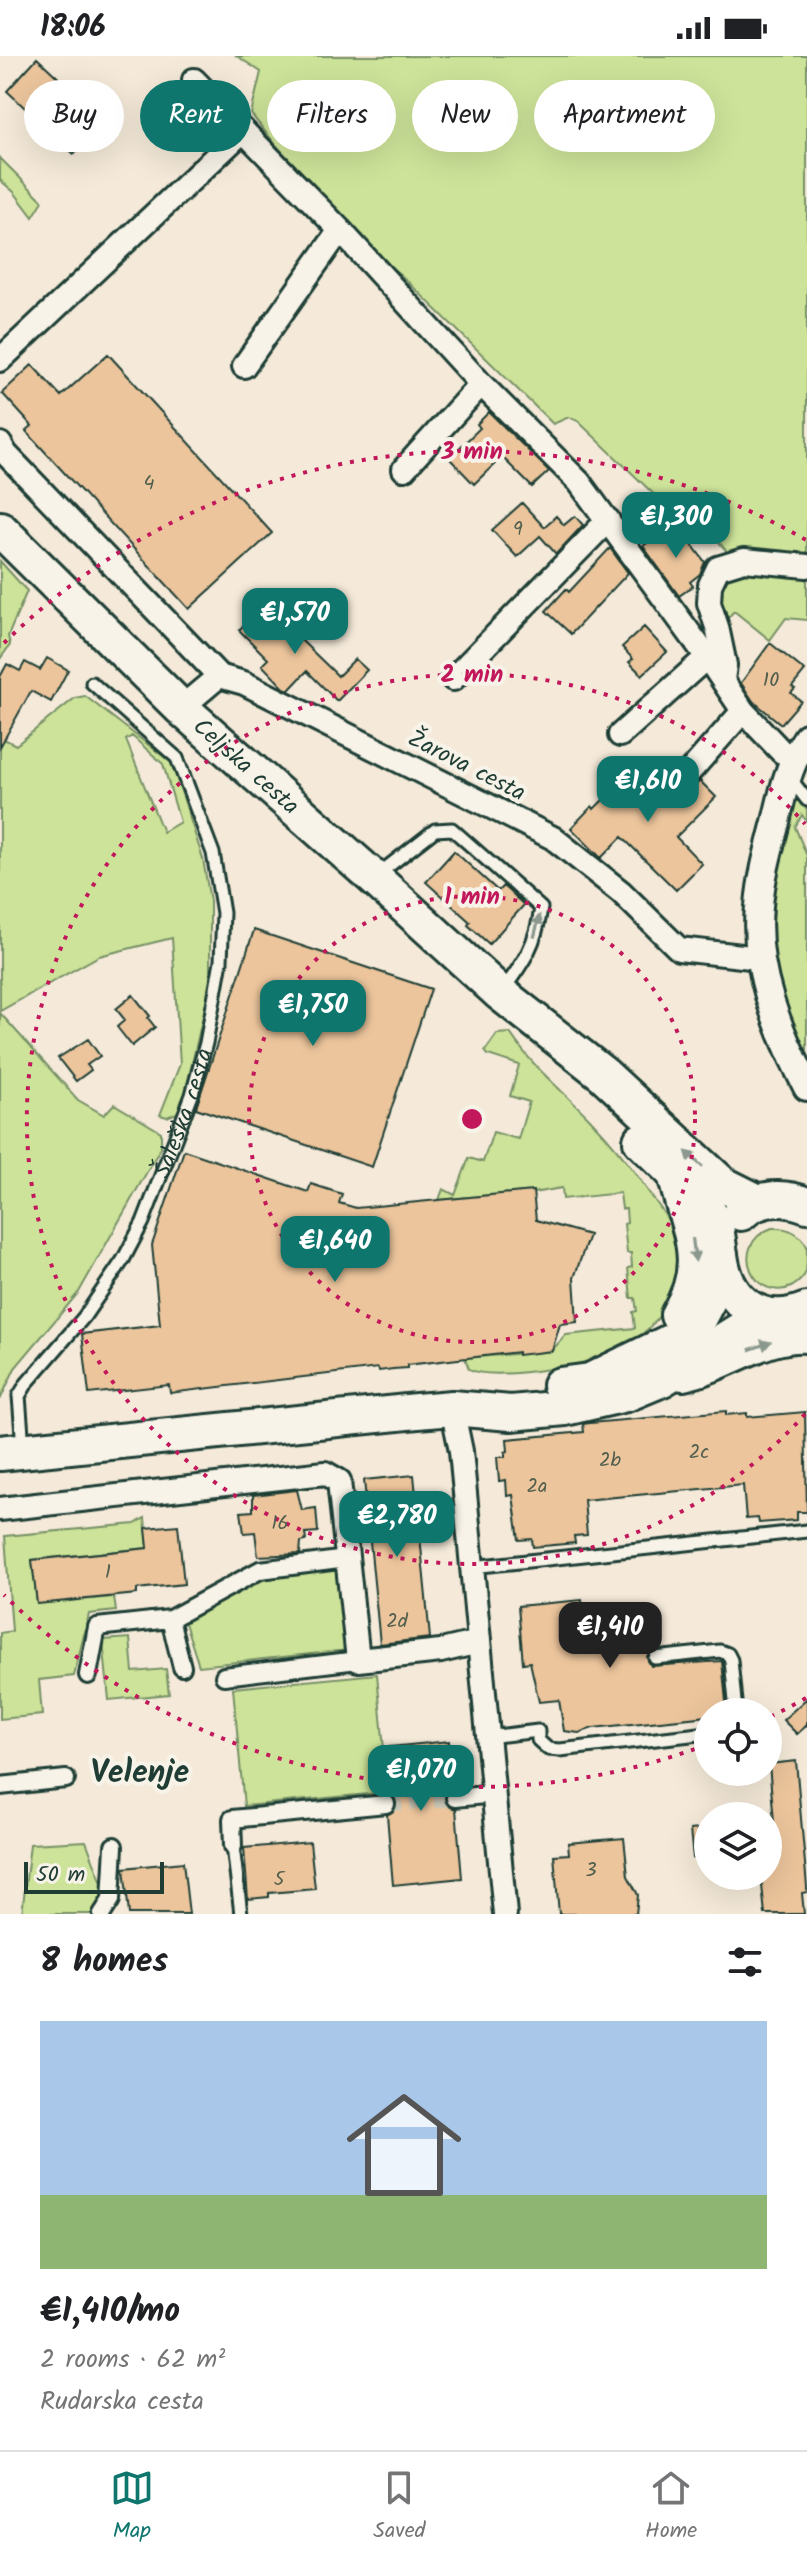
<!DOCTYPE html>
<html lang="en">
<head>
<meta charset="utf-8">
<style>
	:root { --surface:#fff; --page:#f6f6f6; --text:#202124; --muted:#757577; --line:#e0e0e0; --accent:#0f766e }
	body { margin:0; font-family:Kalam,sans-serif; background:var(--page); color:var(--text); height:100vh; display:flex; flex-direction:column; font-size:30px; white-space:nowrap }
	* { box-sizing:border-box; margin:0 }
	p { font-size:26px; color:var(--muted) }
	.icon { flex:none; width:44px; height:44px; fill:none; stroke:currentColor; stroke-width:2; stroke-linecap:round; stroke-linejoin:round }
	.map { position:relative; height:1858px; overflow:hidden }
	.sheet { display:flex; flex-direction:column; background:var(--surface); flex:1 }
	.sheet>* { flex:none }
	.hud { position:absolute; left:24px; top:24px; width:760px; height:72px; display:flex; gap:16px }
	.fabs { position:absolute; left:694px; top:1642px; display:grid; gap:16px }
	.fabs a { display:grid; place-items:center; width:88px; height:88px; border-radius:50%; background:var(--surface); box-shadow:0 8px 32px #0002; font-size:40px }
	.scale { position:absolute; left:24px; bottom:20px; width:140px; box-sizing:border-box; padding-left:8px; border:4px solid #1f3d34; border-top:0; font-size:22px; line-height:28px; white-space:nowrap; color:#1f3d34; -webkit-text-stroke:6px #f7f3e8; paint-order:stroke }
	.price { position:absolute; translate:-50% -68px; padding:0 18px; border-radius:16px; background:var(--accent); color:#fff; font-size:26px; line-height:52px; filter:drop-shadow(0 2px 4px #0008) }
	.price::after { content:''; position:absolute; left:50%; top:48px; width:24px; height:18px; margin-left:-12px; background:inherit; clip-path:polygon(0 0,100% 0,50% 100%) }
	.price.current { background:#222; color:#fff }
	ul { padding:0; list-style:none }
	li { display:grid; align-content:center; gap:16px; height:424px; padding:0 40px }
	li+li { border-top:2px solid var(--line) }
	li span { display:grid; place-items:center; height:248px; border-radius:0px; color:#555 }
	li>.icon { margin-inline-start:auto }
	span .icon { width:144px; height:144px; fill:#fffc; stroke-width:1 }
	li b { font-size:34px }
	h2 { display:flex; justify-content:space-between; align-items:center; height:96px; padding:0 40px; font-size:34px }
	.pill { padding:0 28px; border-radius:36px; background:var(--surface); box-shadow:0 8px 32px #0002; font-size:28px; line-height:72px }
	.pill.current { background:var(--accent); color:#fff }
	.status { display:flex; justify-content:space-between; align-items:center; height:56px; padding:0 40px; background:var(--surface); direction:ltr }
	.status svg { height:22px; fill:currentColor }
	.dock { display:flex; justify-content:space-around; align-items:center; height:112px; border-top:2px solid var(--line); background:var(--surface); font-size:22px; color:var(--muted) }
	.dock a { display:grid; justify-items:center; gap:4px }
	.dock .current { color:var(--accent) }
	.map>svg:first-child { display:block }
	.green { fill:#cde399; stroke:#769066; stroke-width:2; fill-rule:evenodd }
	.building { fill:#ecc59c; stroke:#1f3d34; stroke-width:2 }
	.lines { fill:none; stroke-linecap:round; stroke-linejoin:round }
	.pedestrian-tunnel { stroke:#cac7b8; stroke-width:16; stroke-dasharray:16 8; stroke-linecap:butt }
	.service-casing { stroke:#1f3d34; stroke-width:17 }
	.pedestrian-casing { stroke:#1f3d34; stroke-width:22 }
	.minor-casing { stroke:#1f3d34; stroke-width:28 }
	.tertiary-casing { stroke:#1f3d34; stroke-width:32 }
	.secondary-casing { stroke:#1f3d34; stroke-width:36 }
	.primary-casing { stroke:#1f3d34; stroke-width:40 }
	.service { stroke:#f7f3e8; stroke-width:11 }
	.pedestrian { stroke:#f7f3e8; stroke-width:16 }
	.minor { stroke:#f7f3e8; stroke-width:22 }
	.tertiary { stroke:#f7f3e8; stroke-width:26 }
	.secondary { stroke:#f7f3e8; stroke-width:30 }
	.primary { stroke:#f7f3e8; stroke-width:34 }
	.oneway { fill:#8b988e }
	.ring { fill:none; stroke:#c2185b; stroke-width:4; stroke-dasharray:4 8 }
	.labels { text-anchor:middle; stroke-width:8; stroke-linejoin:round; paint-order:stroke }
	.number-label { font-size:20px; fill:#525f4e }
	.street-label { font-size:24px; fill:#1f3d34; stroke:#f7f3e8 }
	.district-label { font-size:32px; font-weight:bold; fill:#1f3d34; stroke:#f7f3e8 }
	.centre { fill:#c2185b; stroke:#f7f3e8; stroke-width:4 }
	.ring-label { font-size:24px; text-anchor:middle; font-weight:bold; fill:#c2185b; stroke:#f7f3e8; stroke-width:8; stroke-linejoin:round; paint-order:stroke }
</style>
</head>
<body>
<div class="status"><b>18:06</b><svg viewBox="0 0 49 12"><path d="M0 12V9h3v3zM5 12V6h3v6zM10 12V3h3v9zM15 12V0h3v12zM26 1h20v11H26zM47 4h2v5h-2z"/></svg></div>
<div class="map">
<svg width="807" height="1858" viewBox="0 0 807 1858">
	<rect width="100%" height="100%" fill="#f5ead9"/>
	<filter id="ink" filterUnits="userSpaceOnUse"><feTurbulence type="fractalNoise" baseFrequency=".0125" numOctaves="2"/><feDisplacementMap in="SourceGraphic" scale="16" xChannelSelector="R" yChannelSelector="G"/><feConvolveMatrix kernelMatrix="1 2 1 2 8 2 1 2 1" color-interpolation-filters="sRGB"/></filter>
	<g filter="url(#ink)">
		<path class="green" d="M237,0h570v505l-77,-6 -20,-23 -43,-25 -89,-86 -9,-4 -16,7 -152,-149c-58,-44 -104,-104 -150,-161l10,-42z
			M0,102l43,43 -10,16 -19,-25 -14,-12z
			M0,505l27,30 -19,45 2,9 -10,14z
			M728,513l79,4v47l-21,-2 -16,22 -36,-29 -13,15 -4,-33z
			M85,640l87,67 31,96 7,42v84l-27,118 -6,10 -10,4 -7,-2 20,-51 -8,-126 -73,18 -99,55v-274l16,8 59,-47zM132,680l31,28 17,58 -17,10 -37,-92z
			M798,734l9,20v12l-5,-7 -7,12 12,29v197c-39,-64 -40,-139 -25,-210 4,-19 7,-36 16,-53z
			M0,957l78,87 26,15 10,-11 47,28v15l-82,145 -64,76 -15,32z
			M510,977c24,36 50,55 79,85 23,24 43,49 61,76 11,15 26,34 29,54 3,19 -2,36 -10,52 -15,31 -42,49 -74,59 -24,8 -105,22 -126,10l-4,-11 86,-7 15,-16 69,-7 -2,-16 4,-1 -2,-13h-4l-3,-30 4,-1 -1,-14h-4l-3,-29 3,-1 -1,-14h-4l-2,-16 -57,6 -1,-11 -29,5v-2l-94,9 4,-11 12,6 14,-37 14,4 10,-30 25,7 11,-37 -19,-6 9,-31 -31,-10 -3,-4 12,-17z
			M772,1172c16,-1 27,4 35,18 0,8 0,19 -1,26 -2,5 -8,11 -13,14 -38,19 -67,-41 -21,-58z
			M145,1462l3,30 -116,12 5,44 77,-7 2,14 -27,3 -15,62 -35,4 3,35 -42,4v-86l12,-2 -7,-95 130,-12z
			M339,1513l9,81 -149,16 -15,-46 77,-42z
			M130,1582l3,34 33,-3 3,25 -60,6 -6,-60z
			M377,1618l11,118 -144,14 -11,-118z
			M86,1785l20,53 -13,20h-71l8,-70z"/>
		<path class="building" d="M37,2l68,63 -31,33 -67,-63z
			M186,36l22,22 -32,25 -19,-26z
			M108,298l164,179 -83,76 -163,-178 6,-5 -30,-33 30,-28 29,31z
			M489,356l60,59 -17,16 -30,-30 -28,27 -25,-26 31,-30 -3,-4z
			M522,447l22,24 12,-11 8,9 11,-9 8,9 -27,29 -16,-18 -23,21 -25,-27z
			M679,471l26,35 -5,12 -10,8 3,4 -14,10 -36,-50 13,-9 3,5z
			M610,492l18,25 -57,61 -25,-23 20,-22 3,3z
			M264,548l74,72 17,-17 12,11 -30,31 -30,-30 -18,19 -5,-2 -22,-23 6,-6 -29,-29z
			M644,571l23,25 -25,23 -13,-13 4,-3 -11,-12z
			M770,587l35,28 -13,16 3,2 -4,4 10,8 -20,23 -28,-23 -12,-18z
			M47,602l21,12 -17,32 -20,-11 -31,56v-70l7,-13 13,7 5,-9 15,8z
			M664,717l11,14 8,5 7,-2 10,-9 16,16 -40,40 26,27 -26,26 -54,-53 -21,21 -30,-30 21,-22 2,3 35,-35 17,17z
			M454,795l44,40 5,-5 21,19 -35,39 -21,-19 2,-3 -44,-40z
			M254,874l177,59 -59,178 -176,-59z
			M133,939l17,21 -2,2 7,9 -23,19 -15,-19 8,-7 -9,-11z
			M88,983l12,17 -13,9 4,5 -15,11 -18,-23z
			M184,1094l124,42 3,-8 31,10 -3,9 17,5 177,-17 3,29 53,15 -15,43 3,44 -17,2 -8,27 -34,4v-3l-111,13v3l-14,1 -14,2 -1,-3 -208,25 -1,-8 -80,9 -7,-60 78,-9 -8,-80z
			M726,1355v4l21,-2v4l58,-5 2,100h-10v8l-38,3 -1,-5 -12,1 -3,-34 -159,15 3,35 -13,1 1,7 -42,4 -1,-8 -13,1 -6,-45 -6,1 -1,-16 -7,1 -2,-24h8v-5l3,-1 -1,-12 77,-7 -1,-8 7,-1z
			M414,1419l16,163 -50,6 -16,-164z
			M297,1434l5,20 14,-2 2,24 -13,1 1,8 -5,1 -1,12 -42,2 -3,-24 -11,1 -3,-21 12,-1v-16z
			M178,1469l6,59 -47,5v5l-100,10 -5,-44 116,-12 -2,-20z
			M582,1544l1,10 45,-4 5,45 16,-1 -2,8 4,8 71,-5 5,51h-19v4l-115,12 -14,5 -15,-2 -5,-31 -20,2 -9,-40 -7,1 -5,-57z
			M807,1642v27l-10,9 -14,-14z
			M449,1685l5,46 -6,3 -4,8 3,7 9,4 6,69 -69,7 -6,-70 9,-6 1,-7 -6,-8 -7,-1 -4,-45z
			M796,1705l11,126v5l-5,1 2,21h-39l-4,-38h7v-53l6,-1 -5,-58z
			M708,1772v28l-15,2 -3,-28z
			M624,1782l4,38 10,19 -2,19h-77l-5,-59 15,-1 -1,-11z
			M310,1786l5,47 -46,4v4l-21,2 -4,-51z
			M183,1806l6,52h-60l-5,-46z"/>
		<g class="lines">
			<path class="pedestrian-tunnel" d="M386,1748l69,-6"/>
			<defs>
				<g id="service">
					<path d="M790,722l17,22"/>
					<path d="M376,820l59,-46 17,-1 89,79c-5,36 -17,54 -38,82"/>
					<path id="s1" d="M23,1391l-4,-51 8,-13 57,-66 39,-57 20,-38 49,-127 14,-52 15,-82 2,-48 -10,-60 -36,-95 -85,-75"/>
					<path d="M472,1511l335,-36"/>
					<path d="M655,1602l65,-7 8,3 3,6 5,52"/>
					<path d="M488,1681l50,-6v9l10,9 12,1 148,-17"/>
					<path d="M233,1790l8,68"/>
				</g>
				<path id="pedestrian" d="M182,1611l-12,-48 90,-49 87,-11
					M88,1619l9,-48 73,-8
					M224,1620l134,-16
					M0,1730l66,-7
					M455,1742l39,-4
					M233,1790l-1,-27 154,-15
					M102,1858l9,-14 3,-54"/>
				<path id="minor" d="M194,24l146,150 141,154 98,98 128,175 36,54 39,41 12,3
					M0,304l243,-229
					M244,310l96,-136
					M0,388l6,10 213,222
					M404,413l77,-85
					M453,623l155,-159
					M723,624l2,-15 -8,-38 -8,-24 1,-18 8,-17 26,-8 63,6
					M181,652l38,-32 25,7 309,155 68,54 58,57 81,9
					M620,679l87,-78
					M685,721l58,-66
					M452,1352l9,43 44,463
					M0,1453l325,-36 14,8 19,179 83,-9 38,-9"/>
				<path id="tertiary" d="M807,681c-18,26 -24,54 -31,85 -7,27 -15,56 -17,84 -6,64 19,124 48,181"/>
				<path id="secondary" d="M683,1319c42,-8 80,-41 124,-38"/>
				<g id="primary">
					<path id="s2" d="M0,473l181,179 193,170 126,115 103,81 119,110 36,18"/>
					<path d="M641,1085l62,60 13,25 4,29"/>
					<path d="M676,1122c13,54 34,85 2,137"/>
					<path d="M741,1157c19,-17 43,-17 66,-8"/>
					<path d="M720,1199c6,47 41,74 87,55"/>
					<path d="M560,1329l30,-4 92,-45 15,-15 25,-47"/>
					<path d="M0,1397l417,-42 35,-3 59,5 54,-5 61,-14 36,-15 80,-50 35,-12"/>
				</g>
			</defs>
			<use href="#service" class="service-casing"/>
			<use href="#pedestrian" class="pedestrian-casing"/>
			<use href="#minor" class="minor-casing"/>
			<use href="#tertiary" class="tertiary-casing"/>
			<use href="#secondary" class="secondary-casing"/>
			<use href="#primary" class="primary-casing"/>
			<use href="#service" class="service"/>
			<use href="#pedestrian" class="pedestrian"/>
			<use href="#minor" class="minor"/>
			<use href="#tertiary" class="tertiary"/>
			<use href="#secondary" class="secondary"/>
			<use href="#primary" class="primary"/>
		</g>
		<defs><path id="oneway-solid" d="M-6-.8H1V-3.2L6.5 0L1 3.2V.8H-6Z" transform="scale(2)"/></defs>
		<g class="oneway">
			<use href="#oneway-solid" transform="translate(537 870) rotate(-76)"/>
			<use href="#oneway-solid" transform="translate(694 1103) rotate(-137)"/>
			<use href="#oneway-solid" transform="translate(694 1194) rotate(83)"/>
			<use href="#oneway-solid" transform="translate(760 1290) rotate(-20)"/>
		</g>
	</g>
	<g class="ring">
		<circle cx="472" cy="1063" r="223"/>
		<path d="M805 1358A445 445 0 1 1 805 768"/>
		<path d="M806 1642A668 668 0 0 1 770 1661M706 1689A668 668 0 0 1 4 1539M4 587A668 668 0 0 1 806 484"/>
	</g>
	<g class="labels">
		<g class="number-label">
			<text x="149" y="433">4</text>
			<text x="518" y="479">9</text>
			<text x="771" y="630">10</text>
			<text x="699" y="1402">2c</text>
			<text x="610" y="1410">2b</text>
			<text x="537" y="1436">2a</text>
			<text x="280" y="1473">16</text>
			<text x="108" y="1522">1</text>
			<text x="397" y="1571">2d</text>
			<text x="591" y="1820">3</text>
			<text x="279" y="1829">5</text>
		</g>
		<g class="street-label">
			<text dy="8" stroke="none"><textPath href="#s2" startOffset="342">Celjska cesta</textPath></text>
			<text transform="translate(467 709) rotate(27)" y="8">Žarova cesta</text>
			<text dy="8" stroke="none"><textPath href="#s1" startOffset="382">Šaleška cesta</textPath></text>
		</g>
		<g class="district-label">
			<text x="140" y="1726">Velenje</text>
		</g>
	</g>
	<circle cx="472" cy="1063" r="12" class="centre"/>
	<g class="ring-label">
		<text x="472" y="403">3 min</text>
		<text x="472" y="626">2 min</text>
		<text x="472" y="848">1 min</text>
	</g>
</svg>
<div class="fabs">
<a><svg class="icon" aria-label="locate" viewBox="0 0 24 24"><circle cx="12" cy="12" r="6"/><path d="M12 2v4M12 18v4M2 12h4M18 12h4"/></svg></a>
<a><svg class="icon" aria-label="layers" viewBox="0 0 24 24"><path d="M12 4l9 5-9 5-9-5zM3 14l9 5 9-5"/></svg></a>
</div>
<div class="scale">50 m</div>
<b class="price" style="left:676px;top:504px">€1,300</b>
<b class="price" style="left:295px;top:600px">€1,570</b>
<b class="price" style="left:648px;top:768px">€1,610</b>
<b class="price" style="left:313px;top:992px">€1,750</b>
<b class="price" style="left:335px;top:1228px">€1,640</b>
<b class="price" style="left:397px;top:1503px">€2,780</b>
<b class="price current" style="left:610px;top:1614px">€1,410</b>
<b class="price" style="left:421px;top:1757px">€1,070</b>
<div class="hud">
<a class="pill">Buy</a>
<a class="pill current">Rent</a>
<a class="pill">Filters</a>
<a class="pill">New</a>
<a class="pill">Apartment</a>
</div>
</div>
<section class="sheet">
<h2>8 homes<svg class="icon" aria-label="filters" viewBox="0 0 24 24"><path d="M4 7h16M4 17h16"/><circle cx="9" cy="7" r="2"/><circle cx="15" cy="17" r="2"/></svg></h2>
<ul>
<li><span style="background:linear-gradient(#a9c7e8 70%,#8fb573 0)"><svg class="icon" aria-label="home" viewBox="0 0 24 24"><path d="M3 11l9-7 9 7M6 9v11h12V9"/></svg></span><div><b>€1,410/mo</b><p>2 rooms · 62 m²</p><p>Rudarska cesta</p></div></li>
</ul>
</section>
<nav class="dock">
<a class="current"><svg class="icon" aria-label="map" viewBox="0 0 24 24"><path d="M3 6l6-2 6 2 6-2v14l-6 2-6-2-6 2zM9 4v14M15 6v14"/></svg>Map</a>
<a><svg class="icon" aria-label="saved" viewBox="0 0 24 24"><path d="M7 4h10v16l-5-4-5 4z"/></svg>Saved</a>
<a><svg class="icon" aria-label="home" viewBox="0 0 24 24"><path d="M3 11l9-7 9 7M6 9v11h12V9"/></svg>Home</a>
</nav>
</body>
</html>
